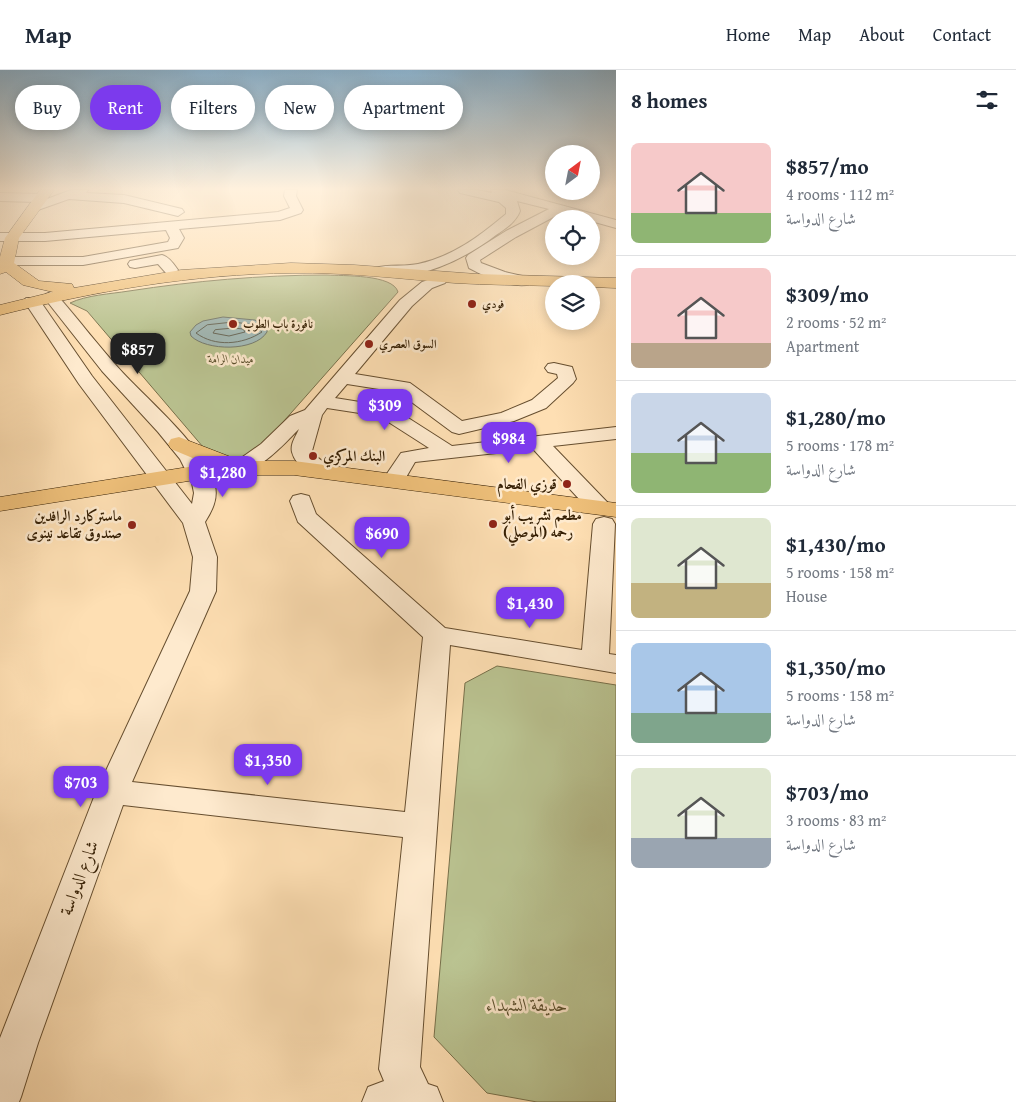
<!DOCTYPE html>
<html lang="en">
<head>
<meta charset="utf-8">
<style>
	:root { --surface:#fff; --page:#f6f6f7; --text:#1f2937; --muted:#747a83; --line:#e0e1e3; --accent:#7c3aed }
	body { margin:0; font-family:"Gentium Book Plus",Amiri,serif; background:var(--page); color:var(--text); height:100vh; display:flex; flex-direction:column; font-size:19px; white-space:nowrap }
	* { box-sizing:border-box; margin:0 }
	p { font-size:16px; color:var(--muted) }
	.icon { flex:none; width:28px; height:28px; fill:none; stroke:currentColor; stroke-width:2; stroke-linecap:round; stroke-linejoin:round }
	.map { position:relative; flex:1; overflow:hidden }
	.panel { display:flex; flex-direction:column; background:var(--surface); width:400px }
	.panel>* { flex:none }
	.banner { position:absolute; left:15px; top:15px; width:475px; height:45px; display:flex; gap:10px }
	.needle { width:32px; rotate:32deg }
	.controls { position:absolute; left:545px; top:75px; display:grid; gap:10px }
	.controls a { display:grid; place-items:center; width:55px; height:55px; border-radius:50%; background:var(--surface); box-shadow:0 2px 12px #0003; font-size:25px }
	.price { position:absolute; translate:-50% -42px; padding:0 11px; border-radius:10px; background:var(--accent); color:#fff; font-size:16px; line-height:32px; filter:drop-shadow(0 1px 2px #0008) }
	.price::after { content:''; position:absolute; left:50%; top:30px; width:15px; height:11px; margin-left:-8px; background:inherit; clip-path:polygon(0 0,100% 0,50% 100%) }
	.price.on { background:#222; color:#fff }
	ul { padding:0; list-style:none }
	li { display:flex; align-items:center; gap:15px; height:125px; padding:0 15px }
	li+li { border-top:1px solid var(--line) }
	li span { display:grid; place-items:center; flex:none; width:140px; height:100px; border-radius:8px; color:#555 }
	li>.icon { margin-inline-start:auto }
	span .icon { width:60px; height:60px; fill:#fffc; stroke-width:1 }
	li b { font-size:21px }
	h2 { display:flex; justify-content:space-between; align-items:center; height:60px; padding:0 15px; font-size:21px }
	.pill { padding:0 18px; border-radius:22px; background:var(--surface); box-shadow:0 2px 12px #0003; font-size:18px; line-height:45px }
	.pill.on { background:var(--accent); color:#fff }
	header { display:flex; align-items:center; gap:30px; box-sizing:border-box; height:70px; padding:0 25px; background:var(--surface); border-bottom:1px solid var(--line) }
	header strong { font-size:24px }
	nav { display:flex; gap:28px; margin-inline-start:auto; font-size:18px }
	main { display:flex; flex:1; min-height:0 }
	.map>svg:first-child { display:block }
	.green { fill:#bac391; stroke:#77704a }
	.water { fill:#a3bab7; stroke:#777c6f }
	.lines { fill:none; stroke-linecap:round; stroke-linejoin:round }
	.shore { stroke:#6c6c5d; stroke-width:1 }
	.minor-casing { stroke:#664e2f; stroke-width:2 }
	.major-casing { stroke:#341e03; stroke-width:1 }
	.minor { fill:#feeace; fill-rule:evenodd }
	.major { fill:#efc07a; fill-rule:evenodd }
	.poi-dot { fill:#8f2418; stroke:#feeace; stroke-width:2 }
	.labels { text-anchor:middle; stroke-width:5; stroke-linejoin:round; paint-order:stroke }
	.far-poi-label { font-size:12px; font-weight:bold; fill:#341e03; stroke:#feeace; text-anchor:start }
	.far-park-label { font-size:12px; font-style:italic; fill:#5c502e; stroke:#feeace }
	.poi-label { font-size:15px; font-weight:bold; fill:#341e03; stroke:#feeace; text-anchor:start }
	.near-street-label { font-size:18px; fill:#341e03; stroke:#feeace }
	.near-park-label { font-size:18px; font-style:italic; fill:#5c502e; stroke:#feeace }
</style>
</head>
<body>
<header>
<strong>Map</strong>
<nav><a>Home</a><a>Map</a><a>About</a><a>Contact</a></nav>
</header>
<main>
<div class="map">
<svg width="616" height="1032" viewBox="0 0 616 1032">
	<rect width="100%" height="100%" fill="#fedfb3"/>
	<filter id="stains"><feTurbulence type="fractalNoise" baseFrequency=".004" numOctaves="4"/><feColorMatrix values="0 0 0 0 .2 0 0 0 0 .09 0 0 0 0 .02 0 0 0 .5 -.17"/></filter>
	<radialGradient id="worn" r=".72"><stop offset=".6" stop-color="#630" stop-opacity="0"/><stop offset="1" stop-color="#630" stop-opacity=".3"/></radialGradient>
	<path class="green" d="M327,205c15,1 66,-1 71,17l-137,155c-17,15 -31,14 -52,7l-122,-143 -17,-8c17,-8 40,-9 59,-12 65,-10 132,-16 198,-16z
		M497,596l119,19v417h-79l-50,-9 -53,-56 31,-354z"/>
	<path class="water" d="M223,247l32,3 12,8v4c-12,20 -61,19 -76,4l-1,-4 6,-7 7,-4z"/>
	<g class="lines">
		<path class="shore" d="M234,252l20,3 8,7c-20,13 -47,15 -66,1l11,-8z
			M234,258l9,1 2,3 -16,4 -16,-3 2,-3z"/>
		<defs>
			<path id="minor" d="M71,120h17l-2,3 38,2 58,14 2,3 -6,4 -54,-13 -55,-4 -34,12 -6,-4 9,-5 -38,-1v-8l41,1 4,1 2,4z
				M285,120h12l-1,6 7,14 -2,3 -21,7 -101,9 5,9 -6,10 -95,17h-76l-7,-4 2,-3 5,-1h76l85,-15 2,-4 -4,-8 -121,11h-45v-8h45l233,-21 12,-4 -6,-12z
				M458,120h19l15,3 -1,-3h14l111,30v8l-25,-7v-2h-8l-22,-6 -45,24 -36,23 1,3 24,9 26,6 2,3 -2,3c-19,5 -45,-7 -62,-16l-3,-10 2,-3 38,-24 43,-22 -32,-8 3,10c-4,11 -15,18 -24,24 -31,24 -81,49 -121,39l-2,-3 2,-3c14,-4 29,-1 43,-4 34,-7 62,-28 88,-50v-6l-7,-6 -39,-9z
				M162,185c7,2 12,9 16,15l-2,3h-10l-8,-9 -23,4 -5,-1 -2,-3 2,-3z
				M440,206l5,1 2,3 -2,3 -13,5 -20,18 -57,68 55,9 52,38 39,-8 31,-13 26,-22 -1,-4 -9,-2 -3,-4 3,-4 6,-1 18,4 4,12 -3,4 -27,25 -32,13 -55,13 -7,-2 -54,-40 -51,-8 -12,14 56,9 61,39 164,-19v12l-63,7 54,56 3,5 -3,5 -8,2 -8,-2 -58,-63 -118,13 -14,24 -8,1 -8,-1 -3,-5 19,-28 28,-5 -50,-32 -52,-8 -5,7 -10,36c6,10 17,12 24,21l-3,5c-15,3 -37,-9 -41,-25 -2,-8 4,-16 7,-23 -15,15 -44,48 -65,42l-4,-4 4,-4 27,-19 29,-28 15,-6 95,-110 22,-18z
				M51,222l5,2c23,26 44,54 67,79 28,30 81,74 92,113 3,13 -3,25 -10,36l12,35 -1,34 -84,191 273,30 18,-175 -125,-115 -8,-21 3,-5 8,-2 8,2 7,18 129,114 137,22 11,-126 3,-5 8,-2 8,2 3,5 -6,130 7,1v18l-166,-28 -30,422 8,17 9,3 6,15h-81l6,-15 16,-6 -5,-12 24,-232 -280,-32 -85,238 -17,54 -2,5h-19v-64l96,-246 94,-201 3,-34 -10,-34 -104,-139 -55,-83 2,-3h12l54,78 100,128 2,-11 -2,-10 -12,-24 -22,-27 -56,-61 -56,-71 -3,-3 3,-3z"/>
			<path id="major" d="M40,120h14l-35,48 -5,25 25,18 33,3 2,4 107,-18 110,-7 63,2 123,9 139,4v10l-25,-1v-3h-37v2c-33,-1 -66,-1 -99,-3 -54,-4 -108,-11 -163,-10 -99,1 -196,18 -292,42v-10l53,-13 -30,-7 -17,-13 -6,2v-17l5,-19z
				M179,367l62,24h53l322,42v14l-322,-42h-68l-226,36v-14l207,-33 -36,-15 -3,-5 3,-5z"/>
		</defs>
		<use href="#minor" class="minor-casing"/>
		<use href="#major" class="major-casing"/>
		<use href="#minor" class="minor"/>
		<use href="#major" class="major"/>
	</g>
	<linearGradient id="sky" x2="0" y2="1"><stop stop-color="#8cb6d4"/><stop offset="0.45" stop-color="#fff1dd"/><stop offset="1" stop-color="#fff1dd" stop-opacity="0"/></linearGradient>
	<rect width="616" height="264" fill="url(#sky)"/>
	<g class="poi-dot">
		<circle cx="472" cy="234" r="5"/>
		<circle cx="233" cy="254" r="5"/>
		<circle cx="369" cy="274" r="5"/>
		<circle cx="313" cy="386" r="5"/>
		<circle cx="567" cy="414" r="5"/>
		<circle cx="493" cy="454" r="5"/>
		<circle cx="132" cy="455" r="5"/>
	</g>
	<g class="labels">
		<g class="far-poi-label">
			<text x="482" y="238">فودي</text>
			<text x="243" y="258">نافورة باب الطوب</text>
			<text x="379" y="278">السوق العصري</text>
		</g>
		<g class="far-park-label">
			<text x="231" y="293">ميدان الرامة</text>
		</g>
		<g class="poi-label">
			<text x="323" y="391">البنك المركزي</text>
			<text x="557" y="419" text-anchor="end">قوزي الفحام</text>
			<text x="503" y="450">مطعم تشريب أبو<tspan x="503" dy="17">رحمه (الموصلي)</tspan></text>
			<text x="122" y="451" text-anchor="end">ماستركارد الرافدين<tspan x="122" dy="17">صندوق تقاعد نينوى</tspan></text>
		</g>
		<g class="near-street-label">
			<text transform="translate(79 808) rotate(-69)" y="6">شارع الدواسة</text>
		</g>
		<g class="near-park-label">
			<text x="527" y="941">حديقة الشهداء</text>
		</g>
	</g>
	<rect width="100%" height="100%" filter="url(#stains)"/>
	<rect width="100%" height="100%" fill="url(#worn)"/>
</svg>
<div class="controls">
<a><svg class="needle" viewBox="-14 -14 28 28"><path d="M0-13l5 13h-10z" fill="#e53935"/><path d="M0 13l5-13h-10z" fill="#747a83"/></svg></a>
<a><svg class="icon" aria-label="locate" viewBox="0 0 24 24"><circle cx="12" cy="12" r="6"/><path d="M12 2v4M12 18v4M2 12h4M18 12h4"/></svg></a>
<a><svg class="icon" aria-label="layers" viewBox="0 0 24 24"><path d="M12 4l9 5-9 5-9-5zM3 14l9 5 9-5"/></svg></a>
</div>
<b class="price on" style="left:138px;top:305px">$857</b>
<b class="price" style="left:385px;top:361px">$309</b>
<b class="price" style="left:509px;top:394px">$984</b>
<b class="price" style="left:223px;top:428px">$1,280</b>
<b class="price" style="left:382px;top:489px">$690</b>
<b class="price" style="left:530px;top:559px">$1,430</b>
<b class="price" style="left:268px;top:716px">$1,350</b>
<b class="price" style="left:81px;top:738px">$703</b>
<div class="banner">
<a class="pill">Buy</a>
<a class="pill on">Rent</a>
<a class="pill">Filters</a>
<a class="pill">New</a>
<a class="pill">Apartment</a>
</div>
</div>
<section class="panel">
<h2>8 homes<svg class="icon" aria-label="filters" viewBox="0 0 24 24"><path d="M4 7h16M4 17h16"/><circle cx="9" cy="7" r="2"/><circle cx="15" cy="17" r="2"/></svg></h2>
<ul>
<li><span style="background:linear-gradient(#f6c9c9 70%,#8fb573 0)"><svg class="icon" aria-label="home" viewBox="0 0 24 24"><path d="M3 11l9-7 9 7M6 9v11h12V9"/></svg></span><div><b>$857/mo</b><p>4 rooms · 112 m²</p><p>شارع الدواسة</p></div></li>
<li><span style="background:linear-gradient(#f6c9c9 75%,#b9a48a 0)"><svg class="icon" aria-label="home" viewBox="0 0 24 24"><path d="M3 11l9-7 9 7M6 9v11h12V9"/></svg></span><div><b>$309/mo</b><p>2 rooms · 52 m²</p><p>Apartment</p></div></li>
<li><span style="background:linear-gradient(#c9d6e8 60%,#8fb573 0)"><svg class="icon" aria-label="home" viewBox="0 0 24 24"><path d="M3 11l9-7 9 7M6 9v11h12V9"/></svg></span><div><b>$1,280/mo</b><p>5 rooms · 178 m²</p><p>شارع الدواسة</p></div></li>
<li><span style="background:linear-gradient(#dfe7d0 65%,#c2b280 0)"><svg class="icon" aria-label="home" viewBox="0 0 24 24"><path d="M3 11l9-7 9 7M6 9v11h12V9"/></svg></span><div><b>$1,430/mo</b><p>5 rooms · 158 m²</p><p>House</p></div></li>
<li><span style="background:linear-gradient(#a9c7e8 70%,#7fa58c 0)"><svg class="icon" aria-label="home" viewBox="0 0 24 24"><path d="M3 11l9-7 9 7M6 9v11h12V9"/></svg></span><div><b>$1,350/mo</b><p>5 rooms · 158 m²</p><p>شارع الدواسة</p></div></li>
<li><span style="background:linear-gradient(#dfe7d0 70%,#9aa5b1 0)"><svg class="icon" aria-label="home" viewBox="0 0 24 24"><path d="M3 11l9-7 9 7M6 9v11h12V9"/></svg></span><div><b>$703/mo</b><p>3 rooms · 83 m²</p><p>شارع الدواسة</p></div></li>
</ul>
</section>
</main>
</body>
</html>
